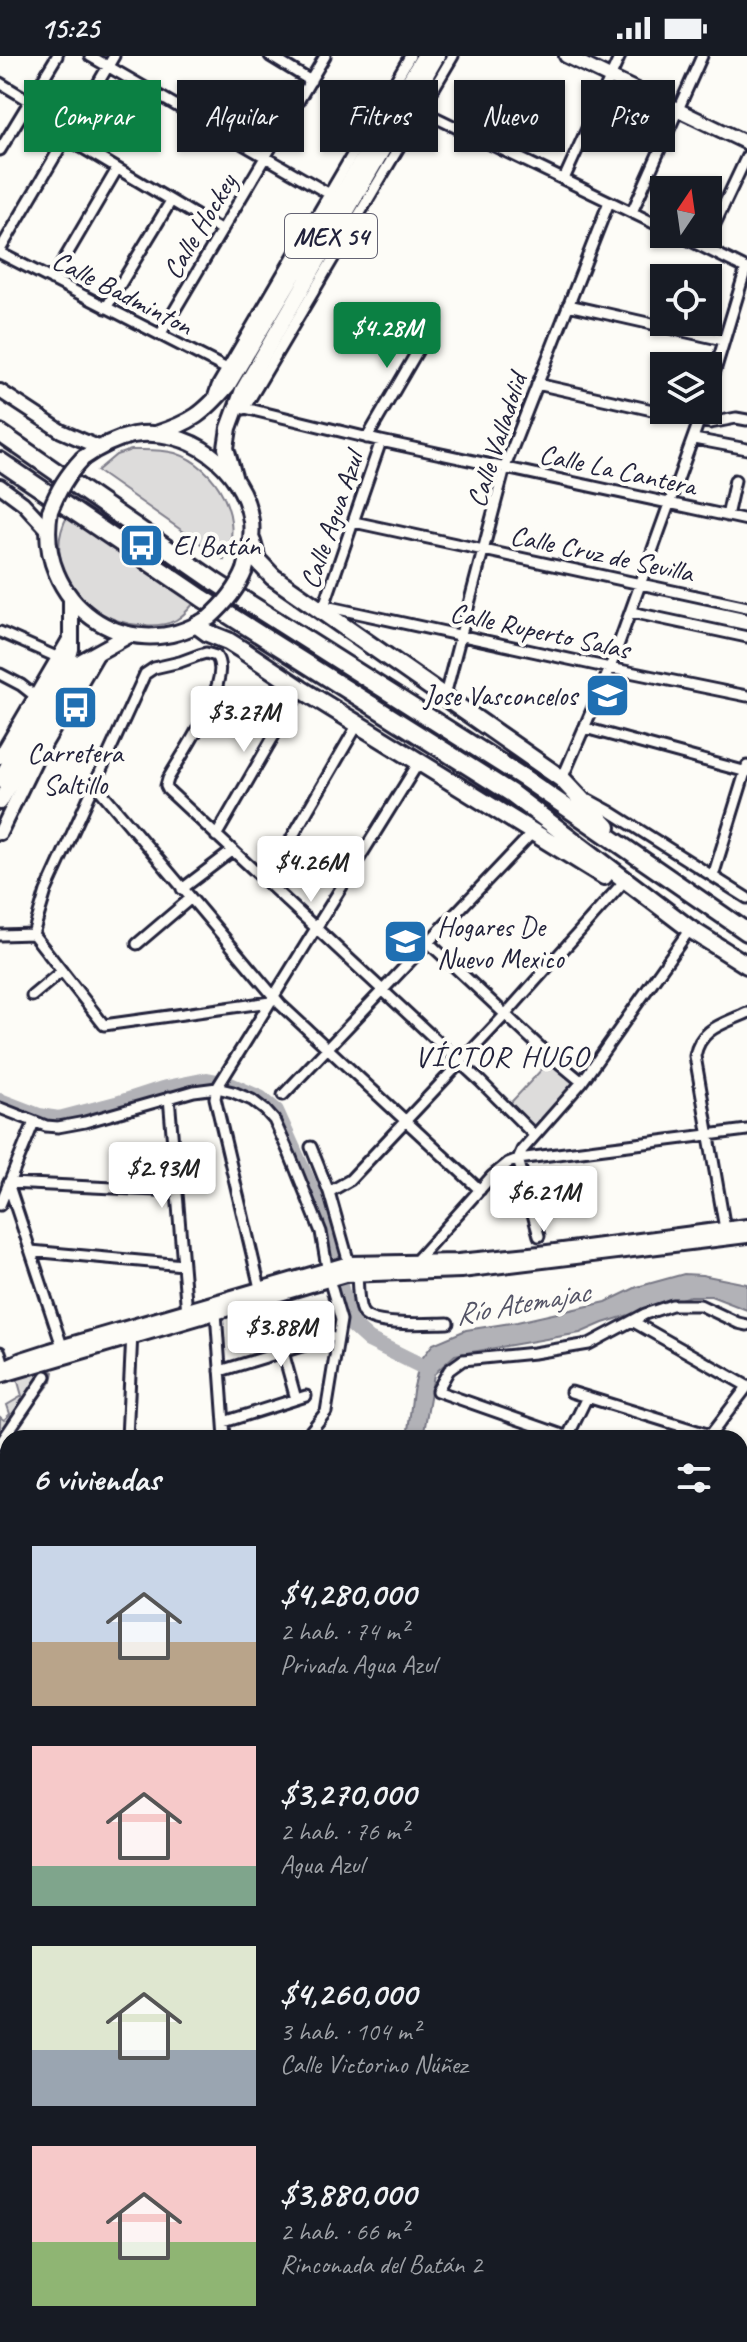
<!DOCTYPE html>
<html lang="es">
<head>
<meta charset="utf-8">
<style>
	:root { --surface:#171b24; --page:#20242c; --text:#f1f3f6; --muted:#9ea1a6; --accent:#0b8043 }
	body { margin:0; font-family:Caveat,sans-serif; background:var(--page); color:var(--text); height:100vh; display:flex; flex-direction:column; font-size:30px; white-space:nowrap }
	* { box-sizing:border-box; margin:0 }
	p { font-size:26px; color:var(--muted) }
	.icon { flex:none; width:44px; height:44px; fill:none; stroke:currentColor; stroke-width:2; stroke-linecap:round; stroke-linejoin:round }
	.map { position:relative; flex:1; overflow:hidden }
	.drawer { position:absolute; left:0px; top:1374px; width:748px; height:912px; display:flex; flex-direction:column; background:var(--surface); border-radius:24px 24px 0 0; box-shadow:0 2px 6px #0004 }
	.drawer>* { flex:none }
	.top-card { position:absolute; left:24px; top:24px; width:700px; height:72px; display:flex; gap:16px }
	.needle { width:52px; rotate:13deg }
	.fabs { position:absolute; left:650px; top:120px; display:grid; gap:16px }
	.fabs a { display:grid; place-items:center; width:72px; height:72px; border-radius:0px; background:var(--surface); box-shadow:0 2px 6px #0004; font-size:40px }
	.price { position:absolute; translate:-50% -68px; padding:0 18px; border-radius:8px; background:#fff; color:#222; font-size:26px; line-height:52px; filter:drop-shadow(0 2px 4px #0008) }
	.price::after { content:''; position:absolute; left:50%; top:48px; width:24px; height:18px; margin-left:-12px; background:inherit; clip-path:polygon(0 0,100% 0,50% 100%) }
	.price.on { background:var(--accent); color:#fff }
	ul { padding:0; list-style:none }
	li { display:flex; align-items:center; gap:24px; height:200px; padding:0 32px }
	li span { display:grid; place-items:center; flex:none; width:224px; height:160px; border-radius:0px; color:#555 }
	li>.icon { margin-inline-start:auto }
	span .icon { width:96px; height:96px; fill:#fffc; stroke-width:1 }
	li b { font-size:34px }
	h2 { display:flex; justify-content:space-between; align-items:center; height:96px; padding:0 32px; font-size:34px }
	.tag { padding:0 28px; border-radius:0px; background:var(--surface); box-shadow:0 2px 6px #0004; font-size:28px; line-height:72px }
	.tag.on { background:var(--accent); color:#fff }
	.status { display:flex; justify-content:space-between; align-items:center; height:56px; padding:0 40px; background:var(--surface); direction:ltr }
	.status svg { height:22px; fill:currentColor }
	.map>svg:first-child { display:block }
	.green { fill:#dddcdb; stroke:#807f8b; stroke-width:2 }
	.water { fill:#b2b2b7; stroke:#787885; stroke-width:2 }
	.lines { fill:none; stroke-linecap:round; stroke-linejoin:round }
	.river { stroke:#b2b2b7; stroke-width:16 }
	.street-casing { stroke:#22223b; stroke-width:15 }
	.secondary-casing { stroke:#22223b; stroke-width:18 }
	.primary-casing { stroke:#22223b; stroke-width:20 }
	.highway-casing { stroke:#22223b; stroke-width:22 }
	.street { stroke:#fdfcf7; stroke-width:9 }
	.secondary { stroke:#fdfcf7; stroke-width:12 }
	.primary { stroke:#fdfcf7; stroke-width:14 }
	.highway { stroke:#fdfcf7; stroke-width:16 }
	.primary-bridge-casing { stroke:#22223b; stroke-width:20; stroke-linecap:butt }
	.primary-bridge { stroke:#fdfcf7; stroke-width:14 }
	.labels { text-anchor:middle; stroke-width:8; stroke-linejoin:round; paint-order:stroke }
	.shield { fill:#fdfcf7; stroke:#646373; stroke-width:2 }
	.shield-label { font-size:26px; font-weight:bold; fill:#22223b }
	.street-label { font-size:28px; fill:#22223b; stroke:#fdfcf7 }
	.poi-label { font-size:28px; fill:#22223b; stroke:#fdfcf7; text-anchor:start }
	.neighbourhood-label { font-size:30px; letter-spacing:2px; fill:#22223b; stroke:#fdfcf7 }
	.water-label { font-size:30px; font-style:italic; fill:#545466; stroke:#fdfcf7 }
</style>
</head>
<body>
<div class="status"><b>15:25</b><svg viewBox="0 0 49 12"><path d="M0 12V9h3v3zM5 12V6h3v6zM10 12V3h3v9zM15 12V0h3v12zM26 1h20v11H26zM47 4h2v5h-2z"/></svg></div>
<div class="map">
<svg width="747" height="2286" viewBox="0 0 747 2286">
	<rect width="100%" height="100%" fill="#fdfcf7"/>
	<filter id="ink" filterUnits="userSpaceOnUse"><feTurbulence type="fractalNoise" baseFrequency=".0125" numOctaves="2"/><feDisplacementMap in="SourceGraphic" scale="16" xChannelSelector="R" yChannelSelector="G"/><feConvolveMatrix kernelMatrix="1 2 1 2 8 2 1 2 1" color-interpolation-filters="sRGB"/></filter>
	<g filter="url(#ink)">
		<path class="green" d="M131,394c15,0 30,-1 44,3 42,13 71,67 49,107l-127,-89 19,-16z
			M68,459l126,88c-5,6 -11,13 -18,17 -11,6 -25,6 -37,5 -52,-4 -100,-59 -71,-110z
			M557,997l26,21 -54,62 -27,-24z
			M43,1310l11,6 -2,9 -49,64 2,4 -5,7v-39l4,3 6,-6 -3,-9 15,-9 -5,-18z"/>
		<path class="water" d="M684,1218l18,1 45,9v26l-36,-14h-21l-87,27 -23,10 -125,22 -21,19 -11,64h-16l6,-47 7,-30 13,-17 33,-14 51,-8 89,-20 31,-15z"/>
		<g class="lines">
			<path class="river" d="M0,1045l39,15 20,3 57,-15 46,-15 45,-9 21,4 32,14 16,13 38,84 19,61 16,66 20,18 59,29"/>
			<defs>
				<path id="street" d="M90,0l243,140
					M270,0l41,25
					M0,27l30,18
					M416,52l248,120
					M66,82l156,93
					M0,94l57,-94
					M564,123l56,-123
					M632,156l70,-156
					M677,178l70,35
					M704,191l43,-91
					M0,194l114,-194
					M0,197l227,116
					M52,224l65,-111
					M568,249l155,35
					M106,252l65,-107
					M160,279l165,-279
					M537,328l173,39 26,-5 11,2
					M708,338l38,-126
					M213,342l4,-12 193,-330
					M245,352l136,33 366,79
					M244,353l209,-353
					M367,382l69,-119
					M694,383l53,10
					M727,460l8,-36
					M354,466l393,85
					M325,550l285,62 137,28
					M323,553l58,-168
					M631,556l116,25
					M0,576l59,26
					M0,618l21,11 14,11
					M444,643l61,-232 104,-265
					M585,672l162,44
					M562,723l48,-111 93,-258
					M95,728l186,221 199,185
					M589,744l22,12 136,86
					M216,780l85,-147
					M713,820l34,-110
					M266,826l92,-158
					M182,833l50,-38
					M33,878l13,-43 99,-217 9,-6 26,-6 19,-7 7,-2 10,3c18,24 -34,98 -48,123l-2,7 2,4 312,291 54,54
					M33,878l71,91 166,-23
					M0,879l33,-1
					M427,885l113,106 42,35
					M137,888l54,-46
					M32,940l30,-25
					M283,1039l250,-263
					M169,1041l18,216
					M0,1052l46,18 12,1 27,-5 109,-31 23,-3 16,4 19,8 13,10 9,10 16,35 31,77 8,47 12,41 -15,92 -21,26
					M311,1091l18,45 20,71
					M329,1136l21,-12 155,-165 115,-129
					M0,1149l34,-83
					M725,1173l-30,-173c5,-28 29,-32 52,-43
					M539,1180l-21,-77 4,-9 60,-68 108,-153
					M31,1195l152,14
					M413,1208l79,-88 16,-13 10,-4 229,-29
					M357,1218c1,11 0,28 5,38 9,16 69,11 86,11
					M260,1232l-45,-190 2,-10 202,-326
					M216,1256l9,126
					M632,1265l115,65
					M62,1290l-54,-163 169,8
					M0,1296l6,19
					M283,1296l13,47
					M220,1315l111,-34
					M571,1336l139,43
					M224,1366l82,-26
					M127,1382l5,-105
					M567,1382l20,-41
					M571,1382l-134,-47 12,-21 14,-10 71,-7 55,-9 56,-30 27,-9h28l38,18 9,2
					M708,1382l39,-51
					M0,1388l46,-68
					M740,1485l7,2
					M0,1487l8,5
					M740,1522l7,-11
					M740,1566l7,2
					M740,1632l7,-8
					M0,1647l8,-4
					M0,1665h8
					M740,1666l7,4
					M740,1706l7,-12
					M0,1714h8
					M747,1772c-7,17 -7,32 0,50
					M0,1898l8,-19
					M0,1970l8,6
					M0,2043l8,6
					M740,2060l7,21
					M0,2118l8,5
					M740,2175l7,3
					M0,2201l8,6
					M0,2227l8,-13
					M109,2278l11,8
					M395,2278l20,8
					M137,2286l3,-8
					M309,2286l3,-8
					M458,2286l3,-8
					M536,2286l3,-8
					M610,2286l3,-8
					M685,2286l3,-8"/>
				<path id="secondary" d="M566,0l181,87
					M0,335l61,40 37,16
					M0,430l23,17 25,27
					M0,701l71,-121
					M0,777l35,-72 63,-108
					M0,1313l22,-10 28,-9 299,-87 109,-2 82,-8 207,-27
					M0,1320l345,-101 116,-4 286,-35
					M740,1428l7,2
					M198,2286l4,-8
					M209,2286l4,-8"/>
				<path id="primary" d="M156,378c36,-12 47,-20 72,-49l196,-329
					M83,402c16,-11 31,-19 50,-23 55,-9 110,31 118,86 2,17 -1,32 -6,49
					M235,424l-9,-32 3,-20 14,-38 194,-334
					M50,455c-16,90 76,158 155,109
					M0,724l68,-120 3,-11v-49
					M0,746l77,-136 5,-5 47,-26"/>
				<path id="highway" d="M0,377l217,150 307,195 223,154
					M0,405l202,137 309,195 179,136 57,36
					M252,486l5,18 16,17 289,202 45,48
					M197,569l11,8 20,8 16,10 57,38 303,187"/>
			</defs>
			<use href="#street" class="street-casing"/>
			<use href="#secondary" class="secondary-casing"/>
			<use href="#primary" class="primary-casing"/>
			<use href="#highway" class="highway-casing"/>
			<use href="#street" class="street"/>
			<use href="#secondary" class="secondary"/>
			<use href="#primary" class="primary"/>
			<use href="#highway" class="highway"/>
			<defs>
				<path id="primary-bridge" d="M50,455c8,-21 17,-36 33,-53
					M209,562c16,-14 28,-28 36,-48"/>
			</defs>
			<use href="#primary-bridge" class="primary-bridge-casing"/>
			<use href="#primary-bridge" class="primary-bridge"/>
		</g>
	</g>
	<defs>
		<symbol id="bus-square" viewBox="-11 -11 22 22"><rect x="-9" y="-9" width="18" height="18" rx="4" fill="#1f6fb2" stroke="#fdfcf7"/><path d="M-5-6H5V4H4V6H2V4H-2V6H-4V4H-5ZM-3.5-4V0h7V-4ZM-3.5 1.2v1.5H-2V1.2ZM2 1.2v1.5H3.5V1.2Z" fill="#fff"/></symbol>
		<symbol id="school-square" viewBox="-11 -11 22 22"><rect x="-9" y="-9" width="18" height="18" rx="4" fill="#1f6fb2" stroke="#fdfcf7"/><path d="M0-5L7-2L0 1L-7-2ZM-4 1L0 2.5L4 1V4Q0 6-4 4Z" fill="#fff"/></symbol>
	</defs>
	<g fill-rule="evenodd">
		<use href="#bus-square" x="116" y="464" width="51" height="51"/>
		<use href="#school-square" x="582" y="614" width="51" height="51"/>
		<use href="#bus-square" x="50" y="626" width="51" height="51"/>
		<use href="#school-square" x="380" y="860" width="51" height="51"/>
	</g>
	<g class="labels">
		<rect class="shield" x="285" y="158" width="92" height="44" rx="6"/>
		<g class="shield-label">
			<text x="331" y="189">MEX 54</text>
		</g>
		<g class="street-label">
			<text transform="translate(199 170) rotate(-59)" y="10">Calle Hockey</text>
			<text transform="translate(123 236) rotate(27)" y="10">Calle Badminton</text>
			<text transform="translate(496 384) rotate(-72)" y="10">Calle Valladolid</text>
			<text transform="translate(618 413) rotate(12)" y="10">Calle La Cantera</text>
			<text transform="translate(331 464) rotate(-71)" y="10">Calle Agua Azul</text>
			<text transform="translate(602 497) rotate(12)" y="10">Calle Cruz de Sevilla</text>
			<text transform="translate(540 574) rotate(12)" y="10">Calle Ruperto Salas</text>
		</g>
		<g class="poi-label">
			<text x="173" y="499">El Batán</text>
			<text x="577" y="649" text-anchor="end">Jose Vasconcelos</text>
			<text x="75" y="706" text-anchor="middle">Carretera<tspan x="75" dy="32">Saltillo</tspan></text>
			<text x="437" y="880">Hogares De<tspan x="437" dy="32">Nuevo Mexico</tspan></text>
		</g>
		<g class="neighbourhood-label">
			<text x="502" y="1010">VÍCTOR HUGO</text>
		</g>
		<g class="water-label">
			<text transform="translate(522 1247) rotate(-10)" y="10">Río Atemajac</text>
		</g>
	</g>
</svg>
<div class="fabs">
<a><svg class="needle" viewBox="-14 -14 28 28"><path d="M0-13l5 13h-10z" fill="#e53935"/><path d="M0 13l5-13h-10z" fill="#9ea1a6"/></svg></a>
<a><svg class="icon" aria-label="locate" viewBox="0 0 24 24"><circle cx="12" cy="12" r="6"/><path d="M12 2v4M12 18v4M2 12h4M18 12h4"/></svg></a>
<a><svg class="icon" aria-label="layers" viewBox="0 0 24 24"><path d="M12 4l9 5-9 5-9-5zM3 14l9 5 9-5"/></svg></a>
</div>
<b class="price on" style="left:387px;top:314px">$4.28M</b>
<b class="price" style="left:244px;top:698px">$3.27M</b>
<b class="price" style="left:311px;top:848px">$4.26M</b>
<b class="price" style="left:162px;top:1154px">$2.93M</b>
<b class="price" style="left:544px;top:1178px">$6.21M</b>
<b class="price" style="left:281px;top:1313px">$3.88M</b>
<div class="top-card">
<a class="tag on">Comprar</a>
<a class="tag">Alquilar</a>
<a class="tag">Filtros</a>
<a class="tag">Nuevo</a>
<a class="tag">Piso</a>
</div>
<section class="drawer">
<h2>6 viviendas<svg class="icon" aria-label="filters" viewBox="0 0 24 24"><path d="M4 7h16M4 17h16"/><circle cx="9" cy="7" r="2"/><circle cx="15" cy="17" r="2"/></svg></h2>
<ul>
<li><span style="background:linear-gradient(#c9d6e8 60%,#b9a48a 0)"><svg class="icon" aria-label="home" viewBox="0 0 24 24"><path d="M3 11l9-7 9 7M6 9v11h12V9"/></svg></span><div><b>$4,280,000</b><p>2 hab. · 74 m²</p><p>Privada Agua Azul</p></div></li>
<li><span style="background:linear-gradient(#f6c9c9 75%,#7fa58c 0)"><svg class="icon" aria-label="home" viewBox="0 0 24 24"><path d="M3 11l9-7 9 7M6 9v11h12V9"/></svg></span><div><b>$3,270,000</b><p>2 hab. · 76 m²</p><p>Agua Azul</p></div></li>
<li><span style="background:linear-gradient(#dfe7d0 65%,#9aa5b1 0)"><svg class="icon" aria-label="home" viewBox="0 0 24 24"><path d="M3 11l9-7 9 7M6 9v11h12V9"/></svg></span><div><b>$4,260,000</b><p>3 hab. · 104 m²</p><p>Calle Victorino Núñez</p></div></li>
<li><span style="background:linear-gradient(#f6c9c9 60%,#8fb573 0)"><svg class="icon" aria-label="home" viewBox="0 0 24 24"><path d="M3 11l9-7 9 7M6 9v11h12V9"/></svg></span><div><b>$3,880,000</b><p>2 hab. · 66 m²</p><p>Rinconada del Batán 2</p></div></li>
</ul>
</section>
</div>
</body>
</html>
